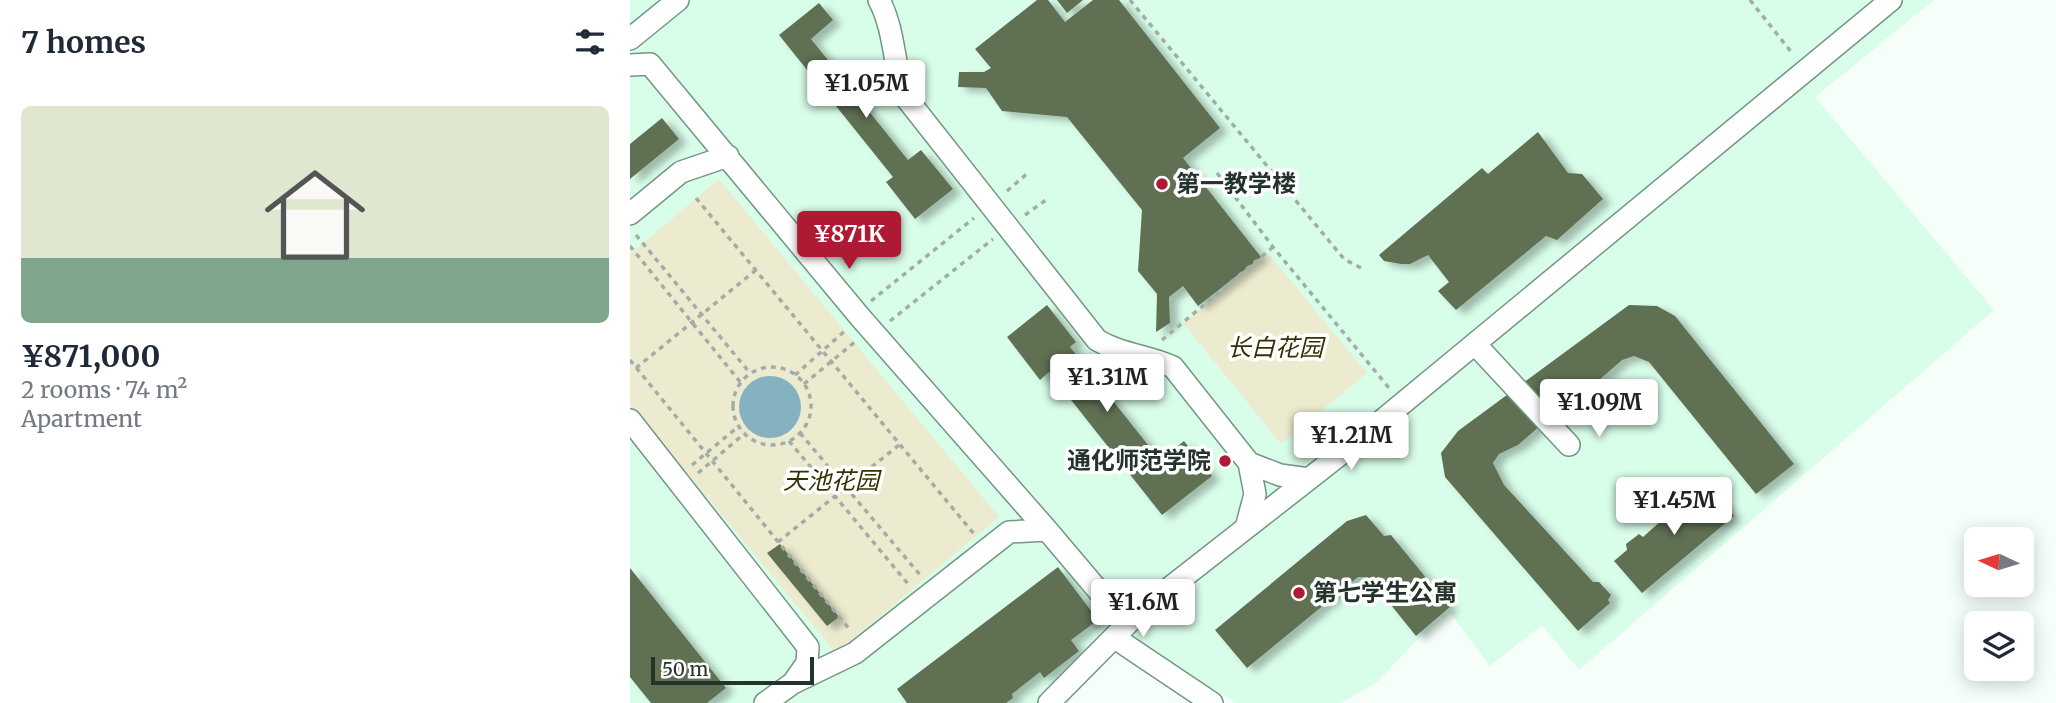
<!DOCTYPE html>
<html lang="en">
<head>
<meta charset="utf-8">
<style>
	:root { --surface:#fff; --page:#f2f2f3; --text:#1f2937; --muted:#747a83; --line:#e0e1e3; --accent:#ae1a33 }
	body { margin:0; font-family:Merriweather,"Noto Sans SC",serif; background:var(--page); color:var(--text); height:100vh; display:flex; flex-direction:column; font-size:26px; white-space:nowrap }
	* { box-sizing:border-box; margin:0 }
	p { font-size:23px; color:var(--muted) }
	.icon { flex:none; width:38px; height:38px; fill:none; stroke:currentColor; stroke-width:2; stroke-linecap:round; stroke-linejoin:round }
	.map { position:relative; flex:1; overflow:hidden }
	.sheet { display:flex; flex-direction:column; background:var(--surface); width:630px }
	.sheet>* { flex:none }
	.needle { width:46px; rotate:274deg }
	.buttons { position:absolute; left:1334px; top:527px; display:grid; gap:14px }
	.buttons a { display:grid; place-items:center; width:70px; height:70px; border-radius:10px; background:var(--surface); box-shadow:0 4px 18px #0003; font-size:35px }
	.scale { position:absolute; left:21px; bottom:18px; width:163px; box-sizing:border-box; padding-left:7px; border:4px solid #24332b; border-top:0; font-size:19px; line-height:24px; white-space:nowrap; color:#24332b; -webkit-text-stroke:5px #fff; paint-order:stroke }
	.price { position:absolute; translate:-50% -60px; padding:0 16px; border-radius:7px; background:#fff; color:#222; font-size:23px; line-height:46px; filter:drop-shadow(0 2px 4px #0008) }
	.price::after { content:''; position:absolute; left:50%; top:42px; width:21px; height:16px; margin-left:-10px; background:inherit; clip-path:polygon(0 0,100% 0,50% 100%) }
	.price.on { background:var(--accent); color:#fff }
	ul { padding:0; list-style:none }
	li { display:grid; align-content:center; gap:14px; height:371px; padding:0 21px }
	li+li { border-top:2px solid var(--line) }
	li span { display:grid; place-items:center; height:217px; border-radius:10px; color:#555 }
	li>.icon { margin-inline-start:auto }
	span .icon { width:126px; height:126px; fill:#fffc; stroke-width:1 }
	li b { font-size:30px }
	h2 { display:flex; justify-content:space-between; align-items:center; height:84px; padding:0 21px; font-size:30px }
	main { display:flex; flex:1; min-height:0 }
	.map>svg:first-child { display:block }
	.built { fill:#d8fde9 }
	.green { fill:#edebcf }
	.water { fill:#85b2c0 }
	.building { fill:#5f7053; filter:url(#shadow) }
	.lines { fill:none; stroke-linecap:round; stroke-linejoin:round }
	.minor-casing { stroke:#739784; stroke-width:24 }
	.path { stroke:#a2ada7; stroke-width:3.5; stroke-dasharray:5 5; stroke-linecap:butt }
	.minor { stroke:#fff; stroke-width:21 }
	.poi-dot { fill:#ae1a33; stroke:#fff; stroke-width:2.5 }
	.labels { text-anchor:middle; stroke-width:7; stroke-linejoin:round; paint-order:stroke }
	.poi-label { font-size:24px; font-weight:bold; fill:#24332b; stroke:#fff; text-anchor:start }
	.park-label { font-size:24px; font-style:italic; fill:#343000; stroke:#fff }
</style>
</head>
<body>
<main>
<section class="sheet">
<h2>7 homes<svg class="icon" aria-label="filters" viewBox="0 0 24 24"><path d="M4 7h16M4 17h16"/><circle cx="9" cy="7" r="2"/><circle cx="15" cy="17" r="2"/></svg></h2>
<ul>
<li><span style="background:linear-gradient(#dfe7d0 70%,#7fa58c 0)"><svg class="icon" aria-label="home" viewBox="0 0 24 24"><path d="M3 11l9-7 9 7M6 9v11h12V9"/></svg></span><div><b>¥871,000</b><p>2 rooms · 74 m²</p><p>Apartment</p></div></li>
</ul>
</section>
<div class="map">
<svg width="1426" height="703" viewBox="0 0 1426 703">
	<defs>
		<filter id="shadow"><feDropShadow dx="8" dy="4.5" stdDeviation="3.5" flood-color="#0004"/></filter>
	</defs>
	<rect width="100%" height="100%" fill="#f6fef9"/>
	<path class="built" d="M0,0h1304l-119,97 179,213 -415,360 -37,-45 -52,41 -40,-53 -34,28 -39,41 -36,21h-104l-126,-76 -66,76h-415z"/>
	<path class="green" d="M89,179l280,338 -163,136 -206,-249v-150z
		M638,253l99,120 -86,71 -98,-121z"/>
	<path class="water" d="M109 407a31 31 0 1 1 62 0a31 31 0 1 1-62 0Z"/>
	<path class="building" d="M407,0h11l17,22 28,-22h26l101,128 -37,30 78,99 -63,49 -15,-20 -14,11 1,26 -14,9 1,-38 -19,-23 4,-61 -75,-93 -65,-6 -16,-23 -28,-1 1,-15h25l7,-4 -16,-19z
		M427,0h26l-16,13z
		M189,3l14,17 -22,19 97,121 13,-10 32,39 -38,30 -29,-37 7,-5 -114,-142z
		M32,118l17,21 -49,40v-35z
		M908,132l30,41 14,1 21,25 -46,41 -11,-4 -90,74 -18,-19 11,-9 -21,-27 -18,9h-9l-17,-3 -5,-6 103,-87 6,6z
		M417,305l29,37 -6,5 90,113 24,-19 28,35 -50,39 -113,-143 -9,8 -33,-43z
		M999,305l28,1 18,10 119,148 -38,30 -107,-132 -15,-6 -12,4 -24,21 3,3 -9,8 -5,-7 -69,60 -19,9 -6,9 11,22 89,97h6l12,13 -3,5 2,3 -32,28 -133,-154 -4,-24 17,-22z
		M1076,482l28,34 -92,77 -28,-32 13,-11 -1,-6 13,-10 4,3 29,-26 2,-10 12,-10 12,-2z
		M736,515l18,21 7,-1 59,72 -34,29 -46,-57 -6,-2h-6l-111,91 -32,-38 132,-109z
		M150,544l59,73 -12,9 -60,-73z
		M428,567l40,53 -27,20 8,11 -35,27 -4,-6 -28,22 1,4 -7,5h-99l-10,-14z
		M0,568l96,120 -19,15h-56l-21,-26z"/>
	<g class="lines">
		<defs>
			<path id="minor" d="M249,0c15,28 15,63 24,94l194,246c25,15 50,15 76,27l76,96 6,31 -9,34
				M0,39l48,-39
				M0,65l20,-1 210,253 187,213
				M0,214l51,-42 47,-16
				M845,344l94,101
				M0,420l178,227 -1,16 -14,20
				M619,463l31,12 29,4
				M485,638l97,65
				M135,703l28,-20 62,-30 154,-121 38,-2 66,78 27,3 211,-165 540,-446
				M419,703l91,-92"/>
		</defs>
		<use href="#minor" class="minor-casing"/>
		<path class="path" d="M500,0l214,259 17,9
			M1120,0l42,53
			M587,173l56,74 116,141
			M377,191l22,-19
			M66,198l278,336
			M395,215l21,-15
			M6,235l114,138
			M0,246l111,137
			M241,301l103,-83
			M260,321l103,-82
			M532,340l111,-93
			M0,360l220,270
			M103 406a39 39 0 1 1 78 0a39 39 0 1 1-78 0Z
			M6,368l120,-98
			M165,375l51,-45
			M174,384l52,-43
			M170,433l121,143
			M159,441l120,144
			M62,465l47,-39
			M68,473l46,-39
			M148,542l121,-97"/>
		<use href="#minor" class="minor"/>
	</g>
	<g class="poi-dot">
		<circle cx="532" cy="184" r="7"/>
		<circle cx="595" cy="461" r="7"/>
		<circle cx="669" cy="593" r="7"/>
	</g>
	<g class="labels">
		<g class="poi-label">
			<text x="546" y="192">第一教学楼</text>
			<text x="581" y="469" text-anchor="end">通化师范学院</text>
			<text x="683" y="601">第七学生公寓</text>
		</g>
		<g class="park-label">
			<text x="645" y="356">长白花园</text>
			<text x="201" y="489">天池花园</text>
		</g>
	</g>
</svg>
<div class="buttons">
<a><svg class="needle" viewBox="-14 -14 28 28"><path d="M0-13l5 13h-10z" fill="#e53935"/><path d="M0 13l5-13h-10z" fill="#747a83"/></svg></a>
<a><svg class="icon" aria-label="layers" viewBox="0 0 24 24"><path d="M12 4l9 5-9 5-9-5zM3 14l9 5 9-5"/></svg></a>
</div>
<div class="scale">50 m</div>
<b class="price" style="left:236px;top:120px">¥1.05M</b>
<b class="price on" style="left:219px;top:271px">¥871K</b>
<b class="price" style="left:477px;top:414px">¥1.31M</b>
<b class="price" style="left:969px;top:439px">¥1.09M</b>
<b class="price" style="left:721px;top:472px">¥1.21M</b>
<b class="price" style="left:1044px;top:537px">¥1.45M</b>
<b class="price" style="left:513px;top:639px">¥1.6M</b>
</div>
</main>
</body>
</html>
